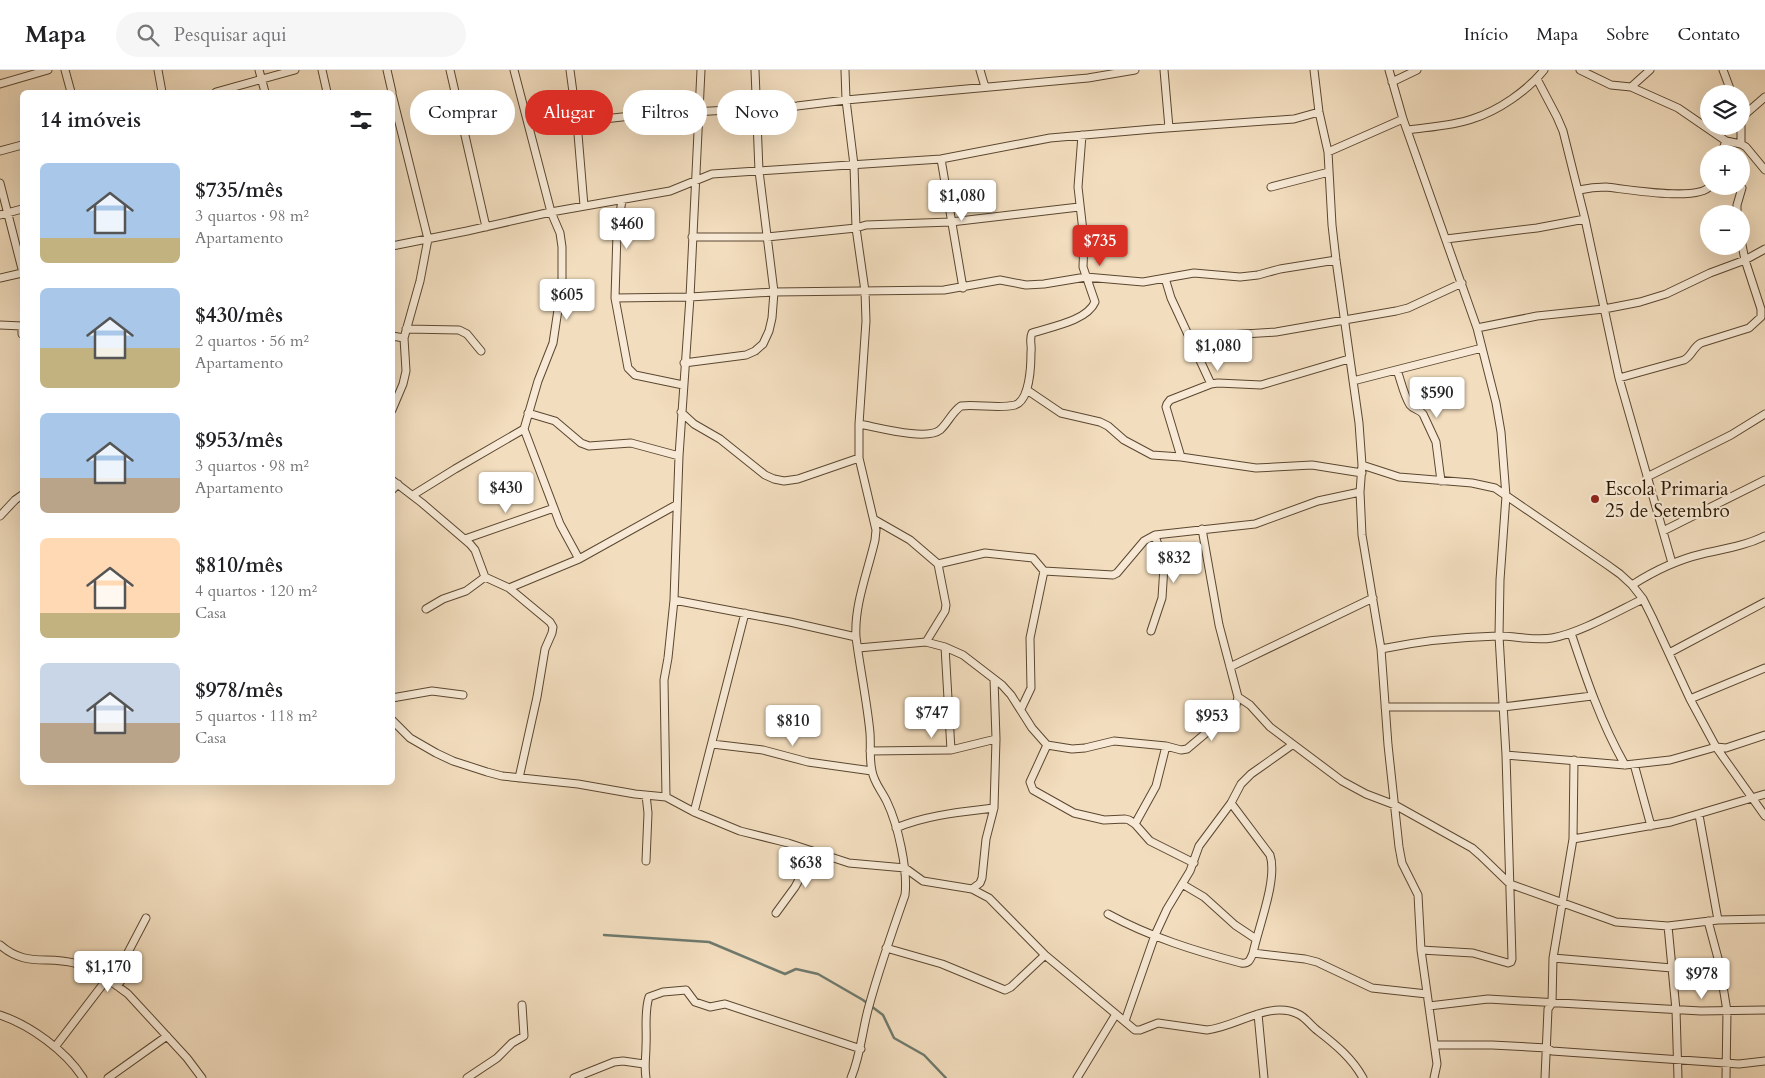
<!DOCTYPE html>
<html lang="pt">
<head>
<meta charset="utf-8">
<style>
	:root { --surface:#fff; --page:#f6f6f6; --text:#202124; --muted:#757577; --line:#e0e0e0; --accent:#d93025 }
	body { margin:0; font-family:Cardo,serif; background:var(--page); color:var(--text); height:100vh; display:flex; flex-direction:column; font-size:19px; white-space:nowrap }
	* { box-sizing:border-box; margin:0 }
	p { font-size:16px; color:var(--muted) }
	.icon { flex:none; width:28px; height:28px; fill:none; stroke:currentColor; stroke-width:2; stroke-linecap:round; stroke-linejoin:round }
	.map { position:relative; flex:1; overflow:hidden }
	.sheet { position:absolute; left:20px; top:20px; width:375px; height:695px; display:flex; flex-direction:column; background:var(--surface); border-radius:8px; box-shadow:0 5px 20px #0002 }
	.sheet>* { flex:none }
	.hud { position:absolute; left:410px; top:20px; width:475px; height:45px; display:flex; gap:10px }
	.fabs { position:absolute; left:1700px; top:15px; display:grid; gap:10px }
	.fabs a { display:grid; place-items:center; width:50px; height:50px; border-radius:50%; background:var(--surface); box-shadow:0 5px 20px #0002; font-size:25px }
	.price { position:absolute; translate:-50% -42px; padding:0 11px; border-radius:5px; background:#fff; color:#222; font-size:16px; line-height:32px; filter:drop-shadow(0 1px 2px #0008) }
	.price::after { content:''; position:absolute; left:50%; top:30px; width:15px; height:11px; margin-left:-8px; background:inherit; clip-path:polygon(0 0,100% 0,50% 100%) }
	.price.selected { background:var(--accent); color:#fff }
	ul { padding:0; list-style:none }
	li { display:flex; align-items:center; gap:15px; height:125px; padding:0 20px }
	li span { display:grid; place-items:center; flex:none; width:140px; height:100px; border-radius:8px; color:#555 }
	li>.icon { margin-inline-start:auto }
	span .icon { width:60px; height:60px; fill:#fffc; stroke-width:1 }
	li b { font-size:21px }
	h2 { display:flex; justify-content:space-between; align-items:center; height:60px; padding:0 20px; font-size:21px }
	.tag { padding:0 18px; border-radius:22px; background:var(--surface); box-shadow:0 5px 20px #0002; font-size:18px; line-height:45px }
	.tag.selected { background:var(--accent); color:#fff }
	header { display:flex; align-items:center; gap:30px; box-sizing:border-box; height:70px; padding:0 25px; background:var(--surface); border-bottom:1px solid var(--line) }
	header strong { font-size:24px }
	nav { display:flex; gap:28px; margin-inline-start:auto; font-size:18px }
	.search { width:350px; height:45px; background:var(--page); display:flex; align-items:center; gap:12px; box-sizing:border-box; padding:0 18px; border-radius:28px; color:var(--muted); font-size:19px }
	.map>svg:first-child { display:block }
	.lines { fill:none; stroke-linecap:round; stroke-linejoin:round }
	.stream { stroke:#6e796d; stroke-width:2.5 }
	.street-casing { stroke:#5b4730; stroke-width:9 }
	.street { stroke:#f7e9d5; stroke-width:7 }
	.poi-dot { fill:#8f2418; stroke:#f7e9d5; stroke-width:2 }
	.labels { text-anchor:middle; stroke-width:4.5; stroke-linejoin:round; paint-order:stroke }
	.poi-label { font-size:19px; fill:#291500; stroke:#f7e9d5; text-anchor:start }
</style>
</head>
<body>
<header>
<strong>Mapa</strong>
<div class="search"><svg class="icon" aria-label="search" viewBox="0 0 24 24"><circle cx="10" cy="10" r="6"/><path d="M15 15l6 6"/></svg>Pesquisar aqui</div>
<nav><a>Início</a><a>Mapa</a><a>Sobre</a><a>Contato</a></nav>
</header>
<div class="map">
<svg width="1765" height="1008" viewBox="0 0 1765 1008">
	<rect width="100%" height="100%" fill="#f2ddbe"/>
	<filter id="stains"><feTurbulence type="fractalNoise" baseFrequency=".004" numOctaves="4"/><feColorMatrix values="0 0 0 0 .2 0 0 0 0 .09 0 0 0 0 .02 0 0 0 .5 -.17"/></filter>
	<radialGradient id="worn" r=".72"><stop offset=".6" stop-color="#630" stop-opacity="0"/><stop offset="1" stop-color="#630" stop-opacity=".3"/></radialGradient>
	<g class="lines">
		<path class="stream" d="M604,865l105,7 76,32 11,-5 22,5 45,26 20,15 11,23 30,17 22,23"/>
		<defs>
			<path id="street" d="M65,0l6,22
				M158,0l4,22
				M259,0l6,22
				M322,0l5,22
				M387,0l5,22
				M450,0l36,157
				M514,0l37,142 9,21 2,14v36l-9,60 -15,38 -14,48 36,95 19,35
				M570,0l7,52 7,84
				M845,0l1,30 8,65 2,63 9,63 1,30 -7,103v34l17,72 -1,10c-7,31 -21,65 -19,97 4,32 11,64 14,96 1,12 -1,25 2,38 2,12 10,20 15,31 11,23 21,68 18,93 -13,37 -26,74 -36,111 -7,24 -8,49 -18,72
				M980,0l5,17
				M1164,0l5,58
				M1314,0l5,42 9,40 4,73 4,35 23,163 3,42 -2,27 2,43 19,114 7,96 11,102 3,16 16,32 3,55 16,114 -3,14
				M1389,0l14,49 74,209 19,75 5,29 5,64 -6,84 -1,56 7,119 6,204 -1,3 -3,1 -35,-10 -52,-3
				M1580,0l31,15 20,2 47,21 48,33 15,3 5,3 19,23
				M1723,0l9,24
				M1537,9l20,38 6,14 22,88 34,159 53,185
				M1392,12l25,-12
				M0,14l48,-14
				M1631,17l19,-17
				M216,22l79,-22
				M392,24l36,145 -8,42 -16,57 2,33 -3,13 -11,26
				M1742,47l23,-20
				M577,52l63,-7 157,-9 49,-6 242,-22 47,-8
				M1407,60c21,-3 45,-4 65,-11 26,-8 55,-28 72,-49
				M1741,74v-28
				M0,81l22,-6
				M1328,82l75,-33
				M1721,84l5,-13
				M941,89l22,129
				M0,113l22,86
				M1271,117l58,-15
				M1579,120c9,-2 18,-3 27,-3 20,2 93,15 104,-1
				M622,130l-5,33 -2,65 13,70 7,7 48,10
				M1737,144v-9l5,-17
				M0,145l22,-6
				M692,167h75l89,-9 10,-3 85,-3 128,-15
				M1446,169l91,-11 48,-9
				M392,176l75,-15 84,-19 119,-21 42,-17 229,-15 109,-21 103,-9 141,-10 25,-7
				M0,208l22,-5
				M1165,208l6,20 40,86
				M615,228l75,-1 84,-5 170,-2 56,-10 26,5 18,-1 42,-7 57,5 51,-9 46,4 18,-2 22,-6 56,-9
				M0,255l22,1
				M22,256v8
				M1477,258l60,-12 67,-7 36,-7 26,-8 44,-21 35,-13 20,-11
				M406,259l53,1 8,4 14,17
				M392,266l12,2
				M1191,272l21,-6 64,-4 120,-21 12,-3 54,-25
				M684,293l62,-8 9,-4 8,-7 6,-13 3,-13 2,-26 -15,-121 -4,-101
				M1397,300c4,11 7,26 13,35 4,5 9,4 13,9l13,28 5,39
				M1619,308l65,-18c8,-4 9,-13 17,-17l48,-15 12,-11v-8l-16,-49 -4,-20
				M1353,311l129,-33
				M1027,320l34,23 39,9 8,4 16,14 28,15 29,2 75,11 56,-3 50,8
				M681,342l13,12 26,15 45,36 9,4 10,2 14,-2 61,-21
				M528,343l27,8 26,22 8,3 42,-3 48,13
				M859,354c18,3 67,17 81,6 8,-7 12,-18 21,-24 16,-2 38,3 54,-1 15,-5 16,-40 16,-53 1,-7 -2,-13 1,-19 18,-6 55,-12 63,-31l-12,-35 1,-27 -6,-53 4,-52
				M1181,387l-15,-50 1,-3 3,-4 41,-16 7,-1 43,2 88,-26
				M1362,395l37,12 73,6 23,5 111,76 14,10 12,11 11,14 9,18 38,82 26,48 49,69
				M1647,407l84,-42 34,-21
				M392,410l30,23 48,41 5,6 10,27 24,11 41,34 3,5 -1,6 -7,16 -8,48 -18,81
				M392,420l6,-6
				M413,425l42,-26 69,-40
				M0,446l15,-16 7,-5
				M875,450l35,20 28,24 8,41 -1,6 -19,31
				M1663,461l102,-51
				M465,469l89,-31
				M938,494l47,-11 48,5 11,13 69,4 4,-2 27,-32 11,-6 100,-11 63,-23 42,-9
				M1632,515c22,-14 44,-25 70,-31 21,-5 43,-8 63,-18
				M509,518l70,-29 97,-54
				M674,530l116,22 66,15
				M426,539l17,-10 23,-8 19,-14
				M1151,561l11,-33 2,-32 -9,-31
				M1571,563c15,45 30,90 54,132
				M945,577l6,103
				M858,578l68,-6 19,5 18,8 39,30 9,10 21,33 15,17 25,4 13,-1 29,-7 52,5 15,4 6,-1 44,-37 5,-7 2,-8 -19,-72 -17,-96
				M1381,579c38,-8 79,-12 117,-13 18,0 36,5 54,2 28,-5 64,-26 91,-39
				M1669,583l96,-51
				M1230,597l143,-69
				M1238,627l12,8 20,22 72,54 24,13 29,11 77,43 8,7 30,29 106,38 52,4 50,-6 47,-1
				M392,628l40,-7 31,4
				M1690,629l75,-31
				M1385,637h118l89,-11
				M1021,639l10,-21 -1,-50 14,-67
				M392,650l18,18 26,15 17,8 34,11 15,4 76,8 57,10 31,3 28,15 46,19 48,12 61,20 56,5 18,13 49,8 17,9 56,57 90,75h5l18,-7 49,7c30,-3 63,-31 93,-15 7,4 11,11 18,16 18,14 34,27 45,47
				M712,674l51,6 45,12 64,9
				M1047,675l-17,37 3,8 41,23 30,7 21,-1 4,1 6,4 15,17 44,22
				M870,681l81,-1 45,-11
				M1506,685l119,10 45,-5 46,-13 10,1 39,-13
				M1634,694l17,62
				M646,725l2,18 -2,48
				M666,727l-2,-117 4,-22 6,-58 5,-144 11,-159 11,-227
				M694,742l51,-199
				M1699,745l19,105
				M1135,754l21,-38 10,-40
				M896,758c30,-13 65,-16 98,-20
				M1573,769l98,-17 94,-28
				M1182,814l22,13 31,28 21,14
				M972,819l8,-6 2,-5 4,-39 8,-31 2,-69 -2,-60
				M776,843l19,-26 19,-35
				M1108,844c42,23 87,37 133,49 8,1 9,-3 12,-10 5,-25 25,-74 17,-98l-39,-52
				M1708,851l11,41 8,49 -1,67
				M1668,856l8,84 2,68
				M0,875c25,22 45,11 74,18 19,4 38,19 54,31l59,64 15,20
				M886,878l56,16 63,26 6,-3 34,-32
				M1253,883l52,6 12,3 55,26 55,6
				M1553,888l119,10
				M117,916c14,-17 3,-12 7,-26l22,-42
				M1429,936l59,-7 213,12 64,-1
				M1258,944l6,64
				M0,945c30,10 66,36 83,63
				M1125,951l30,-86 12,-26 23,-38 9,-25 32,-43 10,-19 10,-10 41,-29
				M1435,975h57l55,3 5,3 187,13 26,-3
				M55,977l52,-68
				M108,1008l59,-42
				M467,1008l30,-20 15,-15 12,-7 -2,-31
				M574,1008l40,-16 9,-1 21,3
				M646,1008c-2,-12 0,-20 0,-32 1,-16 -2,-34 3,-49l14,-5 23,-2 9,12 15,5 15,-3 136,45
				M1077,1008l39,-64
				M1545,1008l3,-69 4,-6 1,-45 20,-119 1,-79"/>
		</defs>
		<use href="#street" class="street-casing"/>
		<use href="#street" class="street"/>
	</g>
	<circle class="poi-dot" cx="1595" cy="429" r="5"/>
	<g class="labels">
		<g class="poi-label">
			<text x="1605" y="425">Escola Primaria<tspan x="1605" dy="22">25 de Setembro</tspan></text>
		</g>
	</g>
	<rect width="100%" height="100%" filter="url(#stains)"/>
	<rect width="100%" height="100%" fill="url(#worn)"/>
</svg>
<div class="fabs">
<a><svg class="icon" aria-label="layers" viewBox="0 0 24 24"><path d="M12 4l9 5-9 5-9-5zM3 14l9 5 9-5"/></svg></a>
<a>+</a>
<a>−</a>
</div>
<b class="price" style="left:962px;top:152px">$1,080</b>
<b class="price" style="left:627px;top:180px">$460</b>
<b class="price selected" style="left:1100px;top:197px">$735</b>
<b class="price" style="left:567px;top:251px">$605</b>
<b class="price" style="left:1218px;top:302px">$1,080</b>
<b class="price" style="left:1437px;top:349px">$590</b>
<b class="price" style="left:506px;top:444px">$430</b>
<b class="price" style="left:1174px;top:514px">$832</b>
<b class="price" style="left:932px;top:669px">$747</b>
<b class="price" style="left:1212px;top:672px">$953</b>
<b class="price" style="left:793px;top:677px">$810</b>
<b class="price" style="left:806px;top:819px">$638</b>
<b class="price" style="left:108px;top:923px">$1,170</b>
<b class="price" style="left:1702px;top:930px">$978</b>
<div class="hud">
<a class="tag">Comprar</a>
<a class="tag selected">Alugar</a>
<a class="tag">Filtros</a>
<a class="tag">Novo</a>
</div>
<section class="sheet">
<h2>14 imóveis<svg class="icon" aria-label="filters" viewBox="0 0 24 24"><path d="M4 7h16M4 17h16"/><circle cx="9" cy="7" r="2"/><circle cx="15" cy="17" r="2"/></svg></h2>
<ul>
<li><span style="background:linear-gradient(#a9c7e8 75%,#c2b280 0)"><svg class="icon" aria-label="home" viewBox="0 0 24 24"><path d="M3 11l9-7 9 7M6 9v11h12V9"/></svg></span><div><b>$735/mês</b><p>3 quartos · 98 m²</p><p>Apartamento</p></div></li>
<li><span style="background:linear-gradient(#a9c7e8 60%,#c2b280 0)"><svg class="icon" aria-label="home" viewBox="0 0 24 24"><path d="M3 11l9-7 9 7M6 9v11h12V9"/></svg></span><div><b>$430/mês</b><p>2 quartos · 56 m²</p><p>Apartamento</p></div></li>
<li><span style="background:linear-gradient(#a9c7e8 65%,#b9a48a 0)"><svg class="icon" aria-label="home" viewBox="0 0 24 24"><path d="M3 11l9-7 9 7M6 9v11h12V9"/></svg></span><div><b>$953/mês</b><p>3 quartos · 98 m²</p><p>Apartamento</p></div></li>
<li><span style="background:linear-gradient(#ffd9b3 75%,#c2b280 0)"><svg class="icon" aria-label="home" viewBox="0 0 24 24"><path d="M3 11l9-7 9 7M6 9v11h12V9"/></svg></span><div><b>$810/mês</b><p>4 quartos · 120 m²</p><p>Casa</p></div></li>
<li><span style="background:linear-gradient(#c9d6e8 60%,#b9a48a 0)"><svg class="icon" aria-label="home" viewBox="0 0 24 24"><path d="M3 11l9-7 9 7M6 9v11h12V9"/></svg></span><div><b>$978/mês</b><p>5 quartos · 118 m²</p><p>Casa</p></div></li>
</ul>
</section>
</div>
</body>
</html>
